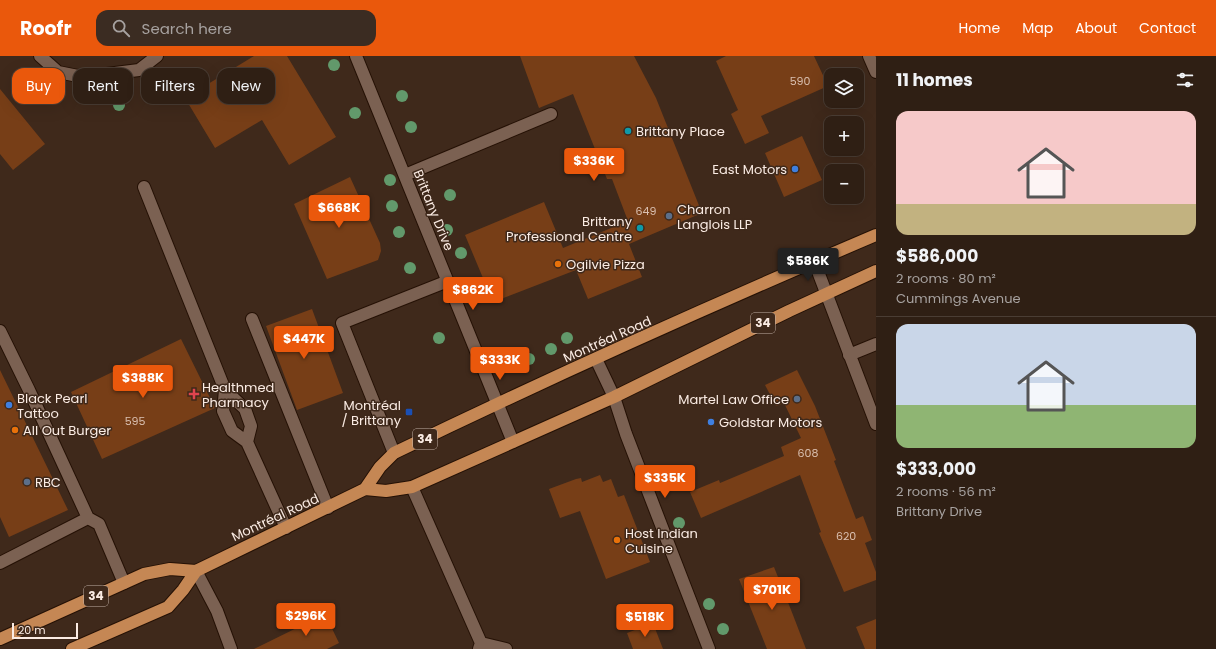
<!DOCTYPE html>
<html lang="en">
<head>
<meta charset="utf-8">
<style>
	:root { --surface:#2f1f14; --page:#3b2c22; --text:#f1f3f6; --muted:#a7a2a0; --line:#4a3d34; --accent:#ea580c }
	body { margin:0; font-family:Poppins,sans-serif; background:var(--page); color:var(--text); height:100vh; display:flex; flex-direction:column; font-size:15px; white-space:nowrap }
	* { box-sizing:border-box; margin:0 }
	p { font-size:13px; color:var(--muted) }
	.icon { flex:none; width:22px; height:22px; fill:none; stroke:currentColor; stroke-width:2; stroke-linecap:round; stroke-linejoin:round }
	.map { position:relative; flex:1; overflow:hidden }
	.sheet { display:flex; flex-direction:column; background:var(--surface); width:340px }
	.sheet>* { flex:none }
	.top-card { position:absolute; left:12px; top:12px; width:380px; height:36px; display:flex; gap:8px }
	.controls { position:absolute; left:824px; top:12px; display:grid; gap:8px }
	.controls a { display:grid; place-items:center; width:40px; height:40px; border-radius:8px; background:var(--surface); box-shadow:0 4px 16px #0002,0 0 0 1px var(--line); font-size:20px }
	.scale { position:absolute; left:12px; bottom:10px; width:66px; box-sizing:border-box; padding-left:4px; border:2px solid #fbece4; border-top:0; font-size:11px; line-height:14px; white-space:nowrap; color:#fbece4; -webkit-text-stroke:3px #3f291b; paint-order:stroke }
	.price { position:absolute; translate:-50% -34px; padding:0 9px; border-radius:4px; background:var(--accent); color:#fff; font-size:13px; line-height:26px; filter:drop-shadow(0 1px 2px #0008) }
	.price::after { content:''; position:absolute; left:50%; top:24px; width:12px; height:9px; margin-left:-6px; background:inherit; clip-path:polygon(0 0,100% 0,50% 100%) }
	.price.on { background:#222; color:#fff }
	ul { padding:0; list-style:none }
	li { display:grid; align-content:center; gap:8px; height:212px; padding:0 20px }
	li+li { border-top:1px solid var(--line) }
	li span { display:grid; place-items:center; height:124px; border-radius:12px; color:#555 }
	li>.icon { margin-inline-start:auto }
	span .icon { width:72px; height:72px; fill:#fffc; stroke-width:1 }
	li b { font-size:17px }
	h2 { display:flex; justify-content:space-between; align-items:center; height:48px; padding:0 20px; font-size:17px }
	.chip { padding:0 14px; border-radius:12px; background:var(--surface); box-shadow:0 4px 16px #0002,0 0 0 1px var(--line); font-size:14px; line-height:36px }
	.chip.on { background:var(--accent); color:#fff }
	header { display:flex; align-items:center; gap:24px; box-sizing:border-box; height:56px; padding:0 20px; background:var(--accent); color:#fff }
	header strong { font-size:19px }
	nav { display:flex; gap:22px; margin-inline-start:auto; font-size:14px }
	.search { width:280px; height:36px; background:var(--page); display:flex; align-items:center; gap:10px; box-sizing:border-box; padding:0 14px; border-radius:12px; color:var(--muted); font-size:15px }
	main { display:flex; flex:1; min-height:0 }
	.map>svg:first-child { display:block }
	.building { fill:#773e17 }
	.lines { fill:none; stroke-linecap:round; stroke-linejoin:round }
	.minor-casing { stroke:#251105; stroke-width:14 }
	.major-casing { stroke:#251105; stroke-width:14 }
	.minor { stroke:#7b6152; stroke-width:12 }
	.major { stroke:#c58754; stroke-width:12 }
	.tree { fill:#62996b }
	.culture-dot { fill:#0f9aa8; stroke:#3f291b; stroke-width:1.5 }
	.shop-dot { fill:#3f7fe0; stroke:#3f291b; stroke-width:1.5 }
	.service-dot { fill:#5c6f8a; stroke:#3f291b; stroke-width:1.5 }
	.food-dot { fill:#e8710a; stroke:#3f291b; stroke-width:1.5 }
	.health-dot { fill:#e0444e; stroke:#3f291b; stroke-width:1.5 }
	.transit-dot { fill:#1a4fb4; stroke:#3f291b; stroke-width:1.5 }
	.labels { text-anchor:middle; stroke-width:3; stroke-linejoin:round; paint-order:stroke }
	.number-label { font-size:11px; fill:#dac0b1 }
	.shield { fill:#3f291b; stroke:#c3b2a8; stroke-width:1 }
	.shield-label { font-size:12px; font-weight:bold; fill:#fbece4 }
	.poi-label { font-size:13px; fill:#fbece4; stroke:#3f291b; text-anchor:start }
	.street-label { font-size:13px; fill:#fbece4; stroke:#3f291b }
</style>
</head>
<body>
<header>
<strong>Roofr</strong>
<div class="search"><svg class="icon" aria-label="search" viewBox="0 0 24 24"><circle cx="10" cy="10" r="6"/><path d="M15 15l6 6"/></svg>Search here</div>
<nav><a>Home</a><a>Map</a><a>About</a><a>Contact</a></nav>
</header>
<main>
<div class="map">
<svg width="876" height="593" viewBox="0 0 876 593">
	<rect width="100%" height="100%" fill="#3f291b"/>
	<path class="building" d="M254,0h33l49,81 -47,28 -27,-45 -47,28 -30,-50z
		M520,0h114l22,42 46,115 -73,31 13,33 -54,22 -12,-29 -83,32 -28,-67 79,-33 19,46 65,-27 -16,-42h-5l-34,-85 -34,14z
		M726,0h88l14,30 -67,30 8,17 -24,11 -14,-30 7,-4 -22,-49z
		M0,33l45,55 -32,26 -13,-16z
		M802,80l20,44 -38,17 -19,-44z
		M350,121l30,66 1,8 -3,9 -51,19 -33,-75z
		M312,253l31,84 -46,17 -31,-84z
		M181,283l34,69 -113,51 -31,-67z
		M0,314l68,140 -59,27 -9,-20z
		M797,314l18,36 21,54 -2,1 22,58 7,-3 9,24 -7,3 11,29v8l-32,12 -25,-59 2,-1 -21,-57 -99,43 -11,-26 29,-12 1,3 64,-27 -3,-9 20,-9 -17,-35 -8,3 -11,-21z
		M600,419l3,7 8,-3 7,18 6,-2 26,67 -44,17 -26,-68 -20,7 -11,-29 27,-10 5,-1 1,4z
		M774,511l19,48 13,34h-39l-28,-70z
		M325,558l14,29 -12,6h-73z
		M876,563v30h-11l-9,-22z
		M653,567l10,26h-30l-6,-16z"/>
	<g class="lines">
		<defs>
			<path id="minor" d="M40,0l18,16 25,5 56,-7 18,-14
				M356,0l157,386
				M869,0l7,16
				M405,119l146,-61
				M144,131l81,203 20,19 6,17 -4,16
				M814,205l62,163
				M252,263l76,189
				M0,275l29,59 59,128 -88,45
				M849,299l27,-11
				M596,303l18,38 12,37 83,215
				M225,334l-2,21 9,20 15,11 39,86
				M394,397l-52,-130 106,-42
				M412,431l69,156 -2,6
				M88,462l11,6 25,59
				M196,515l21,40 14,38
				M481,587l25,6"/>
			<path id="major" d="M365,433l21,2 26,-4 202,-90 175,-86 87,-40
				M0,583l144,-65 26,-5 26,2 169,-82 15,-22 14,-14c159,-77 320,-149 482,-218
				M72,593l96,-42 15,-17 13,-19"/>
		</defs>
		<use href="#minor" class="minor-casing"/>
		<use href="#major" class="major-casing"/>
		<use href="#minor" class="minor"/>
		<use href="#major" class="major"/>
	</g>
	<g class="tree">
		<circle cx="334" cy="9" r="6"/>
		<circle cx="50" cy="39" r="6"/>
		<circle cx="402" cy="40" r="6"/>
		<circle cx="119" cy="49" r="6"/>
		<circle cx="355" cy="57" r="6"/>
		<circle cx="411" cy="71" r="6"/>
		<circle cx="390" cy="124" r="6"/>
		<circle cx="450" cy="139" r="6"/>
		<circle cx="392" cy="150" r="6"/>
		<circle cx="447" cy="174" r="6"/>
		<circle cx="399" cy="176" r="6"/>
		<circle cx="461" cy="197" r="6"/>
		<circle cx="410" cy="212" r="6"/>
		<circle cx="475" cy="237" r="6"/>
		<circle cx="439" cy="282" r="6"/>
		<circle cx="567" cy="282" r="6"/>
		<circle cx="551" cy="293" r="6"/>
		<circle cx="529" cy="303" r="6"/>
		<circle cx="679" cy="467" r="6"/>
		<circle cx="709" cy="548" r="6"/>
		<circle cx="723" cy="573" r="6"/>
	</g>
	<g class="culture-dot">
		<circle cx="628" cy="75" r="4"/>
		<circle cx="640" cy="172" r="4"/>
	</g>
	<g class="shop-dot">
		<circle cx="795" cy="113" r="4"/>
		<circle cx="9" cy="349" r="4"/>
		<circle cx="711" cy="366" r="4"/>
	</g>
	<g class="service-dot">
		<circle cx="669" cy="160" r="4"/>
		<circle cx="797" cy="343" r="4"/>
		<circle cx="27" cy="426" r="4"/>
	</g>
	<g class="food-dot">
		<circle cx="558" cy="208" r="4"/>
		<circle cx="15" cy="374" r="4"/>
		<circle cx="617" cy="484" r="4"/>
	</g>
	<path class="health-dot" d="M192 332h4v4h4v4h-4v4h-4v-4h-4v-4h4z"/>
	<rect class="transit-dot" x="405" y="352" width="8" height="8" rx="2"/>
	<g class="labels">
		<g class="number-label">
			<text x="800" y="29">590</text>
			<text x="646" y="159">649</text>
			<text x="135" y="369">595</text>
			<text x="808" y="401">608</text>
			<text x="846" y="484">620</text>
		</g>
		<g class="shield">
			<rect x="751" y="257" width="24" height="20" rx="3"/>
			<rect x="413" y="373" width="24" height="20" rx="3"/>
			<rect x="84" y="530" width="24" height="20" rx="3"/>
		</g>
		<g class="shield-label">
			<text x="763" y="271">34</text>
			<text x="425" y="387">34</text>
			<text x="96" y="544">34</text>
		</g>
		<g class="poi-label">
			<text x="636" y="80">Brittany Place</text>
			<text x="787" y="118" text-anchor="end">East Motors</text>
			<text x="677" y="158">Charron<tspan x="677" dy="15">Langlois LLP</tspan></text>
			<text x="632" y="170" text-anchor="end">Brittany<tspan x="632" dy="15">Professional Centre</tspan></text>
			<text x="566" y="213">Ogilvie Pizza</text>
			<text x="202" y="336">Healthmed<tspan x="202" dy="15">Pharmacy</tspan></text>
			<text x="17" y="347">Black Pearl<tspan x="17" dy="15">Tattoo</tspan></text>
			<text x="789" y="348" text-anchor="end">Martel Law Office</text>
			<text x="401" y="354" text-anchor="end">Montréal<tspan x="401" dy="15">/ Brittany</tspan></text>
			<text x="719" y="371">Goldstar Motors</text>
			<text x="23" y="379">All Out Burger</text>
			<text x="35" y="431">RBC</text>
			<text x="625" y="482">Host Indian<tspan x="625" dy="15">Cuisine</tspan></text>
		</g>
		<g class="street-label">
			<text transform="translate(434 154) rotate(68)" y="5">Brittany Drive</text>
			<text transform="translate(607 283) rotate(-24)" y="5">Montréal Road</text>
			<text transform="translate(275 461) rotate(-25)" y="5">Montréal Road</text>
		</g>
	</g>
</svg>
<div class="controls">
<a><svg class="icon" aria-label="layers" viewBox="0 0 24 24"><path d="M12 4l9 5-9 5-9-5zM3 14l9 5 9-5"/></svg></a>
<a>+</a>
<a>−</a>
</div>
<div class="scale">20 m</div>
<b class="price" style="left:594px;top:126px">$336K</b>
<b class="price" style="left:339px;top:173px">$668K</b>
<b class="price on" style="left:808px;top:226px">$586K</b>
<b class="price" style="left:473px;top:255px">$862K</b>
<b class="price" style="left:304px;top:304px">$447K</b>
<b class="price" style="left:500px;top:325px">$333K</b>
<b class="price" style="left:143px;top:343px">$388K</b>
<b class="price" style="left:665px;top:443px">$335K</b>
<b class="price" style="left:772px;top:555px">$701K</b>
<b class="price" style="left:306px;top:581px">$296K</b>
<b class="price" style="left:645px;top:582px">$518K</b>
<div class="top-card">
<a class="chip on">Buy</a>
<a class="chip">Rent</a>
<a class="chip">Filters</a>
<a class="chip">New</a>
</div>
</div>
<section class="sheet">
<h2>11 homes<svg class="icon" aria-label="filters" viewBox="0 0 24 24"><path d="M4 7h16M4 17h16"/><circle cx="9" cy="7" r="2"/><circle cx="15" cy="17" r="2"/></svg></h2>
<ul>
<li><span style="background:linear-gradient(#f6c9c9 75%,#c2b280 0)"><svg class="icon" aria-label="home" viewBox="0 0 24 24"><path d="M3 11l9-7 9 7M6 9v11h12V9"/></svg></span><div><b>$586,000</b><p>2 rooms · 80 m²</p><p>Cummings Avenue</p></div></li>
<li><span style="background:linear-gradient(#c9d6e8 65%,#8fb573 0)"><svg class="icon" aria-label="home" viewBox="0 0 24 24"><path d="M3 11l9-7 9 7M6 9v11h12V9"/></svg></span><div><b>$333,000</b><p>2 rooms · 56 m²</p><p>Brittany Drive</p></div></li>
</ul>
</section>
</main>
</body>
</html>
